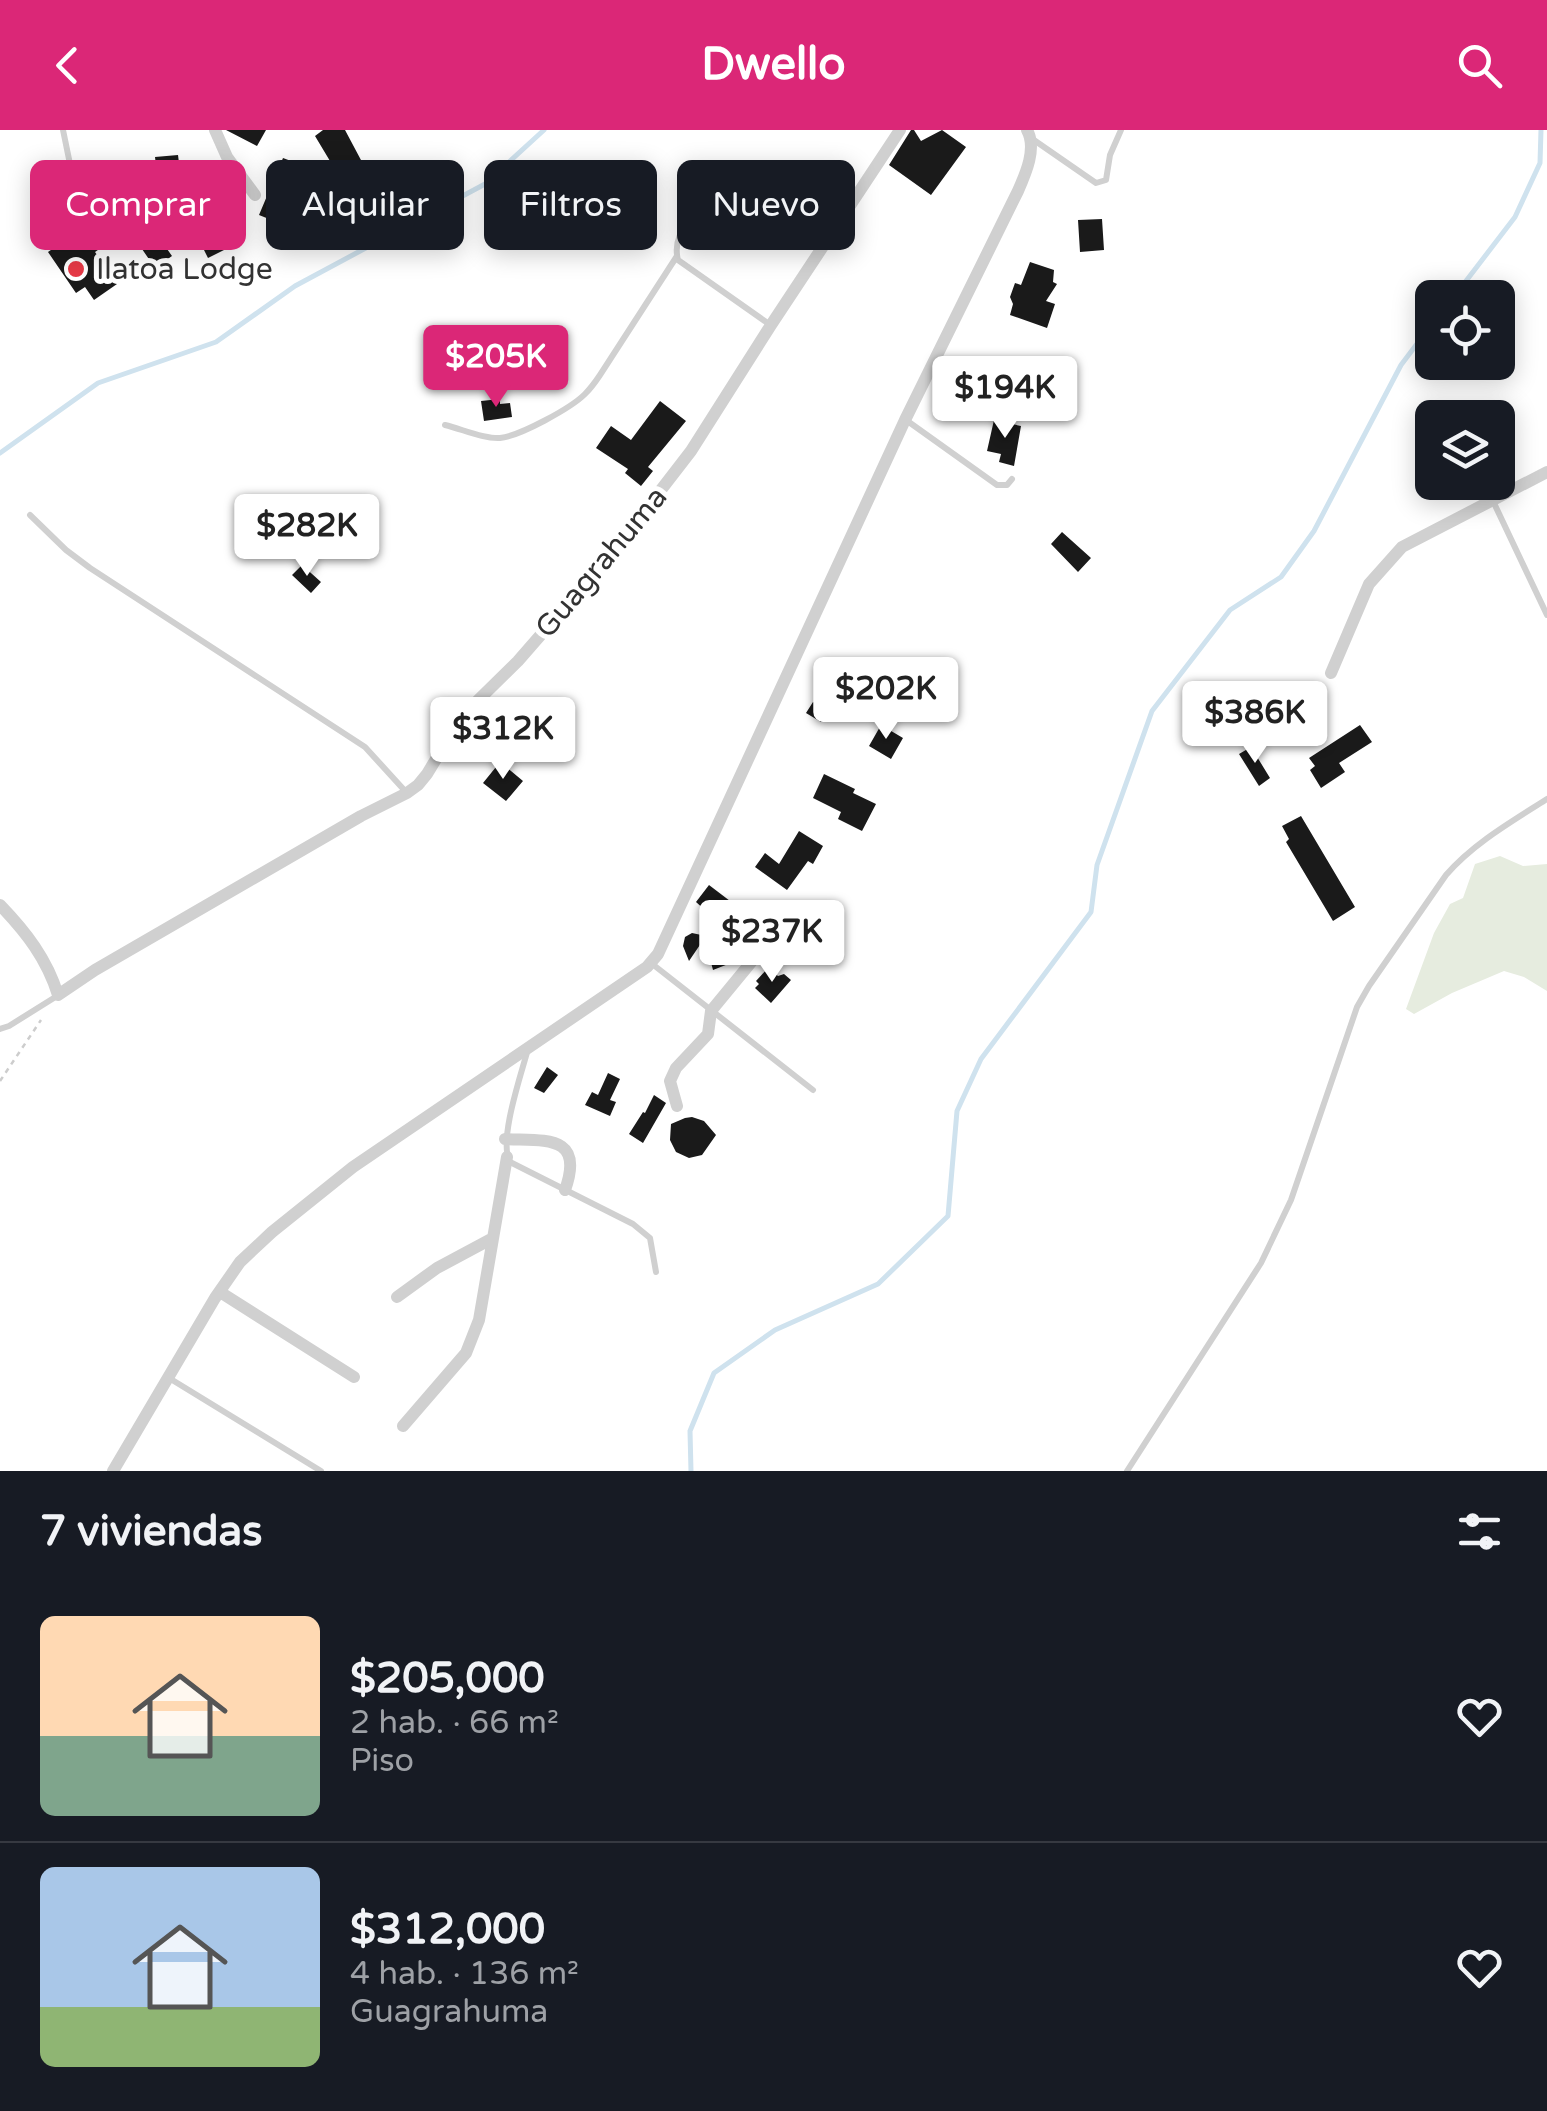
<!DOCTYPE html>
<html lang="es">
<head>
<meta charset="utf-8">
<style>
	:root { --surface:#171b24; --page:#20242c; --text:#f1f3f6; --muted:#9ea1a6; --line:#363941; --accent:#db2777 }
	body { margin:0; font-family:"Varela Round",sans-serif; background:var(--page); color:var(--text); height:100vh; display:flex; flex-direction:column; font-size:38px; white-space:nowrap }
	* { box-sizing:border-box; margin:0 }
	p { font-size:32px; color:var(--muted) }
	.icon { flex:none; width:55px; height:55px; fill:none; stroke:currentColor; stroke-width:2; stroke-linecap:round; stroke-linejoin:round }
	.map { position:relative; height:1341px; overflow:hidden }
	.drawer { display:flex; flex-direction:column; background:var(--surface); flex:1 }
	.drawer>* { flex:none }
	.top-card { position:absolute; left:30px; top:30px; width:1000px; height:90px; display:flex; gap:20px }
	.buttons { position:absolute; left:1415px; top:150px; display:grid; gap:20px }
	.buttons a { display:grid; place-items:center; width:100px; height:100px; border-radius:15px; background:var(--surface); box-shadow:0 5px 25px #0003; font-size:50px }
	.price { position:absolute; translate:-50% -85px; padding:0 22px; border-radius:10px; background:#fff; color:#222; font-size:32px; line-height:65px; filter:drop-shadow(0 2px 5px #0008) }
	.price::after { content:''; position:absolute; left:50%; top:60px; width:30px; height:22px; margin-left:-15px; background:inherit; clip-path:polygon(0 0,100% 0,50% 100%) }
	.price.current { background:var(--accent); color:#fff }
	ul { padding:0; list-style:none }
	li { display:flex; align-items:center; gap:30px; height:250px; padding:0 40px }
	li+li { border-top:2px solid var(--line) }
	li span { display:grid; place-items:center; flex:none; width:280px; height:200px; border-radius:15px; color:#555 }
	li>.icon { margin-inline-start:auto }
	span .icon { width:120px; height:120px; fill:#fffc; stroke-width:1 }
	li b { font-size:42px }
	h2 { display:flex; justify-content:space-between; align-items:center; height:120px; padding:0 40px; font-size:42px }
	.tag { padding:0 35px; border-radius:15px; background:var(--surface); box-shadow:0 5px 25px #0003; font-size:35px; line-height:90px }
	.tag.current { background:var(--accent); color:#fff }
	header { display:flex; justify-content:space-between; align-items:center; height:130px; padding:0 40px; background:var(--accent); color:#fff; font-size:45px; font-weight:700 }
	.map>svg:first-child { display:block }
	.green { fill:#e6ecdf }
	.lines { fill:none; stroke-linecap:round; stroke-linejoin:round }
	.stream { stroke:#cfe2ee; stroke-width:5 }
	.building { fill:#1a1a1a }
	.path { stroke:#cdcdcd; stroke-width:2.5; stroke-dasharray:5 5; stroke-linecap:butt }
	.service { stroke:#d0d0d0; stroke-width:6 }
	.minor { stroke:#d0d0d0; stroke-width:12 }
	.poi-dot { fill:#e63946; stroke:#fff; stroke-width:4 }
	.labels { text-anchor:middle; stroke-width:10; stroke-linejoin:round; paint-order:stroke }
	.poi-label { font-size:30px; fill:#333; stroke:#fff; text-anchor:start }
	.street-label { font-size:30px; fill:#333; stroke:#fff }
</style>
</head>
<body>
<header><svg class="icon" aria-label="back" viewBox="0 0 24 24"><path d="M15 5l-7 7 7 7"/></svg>Dwello<svg class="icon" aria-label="search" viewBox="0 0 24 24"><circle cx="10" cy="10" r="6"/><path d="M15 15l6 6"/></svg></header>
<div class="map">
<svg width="1547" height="1341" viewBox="0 0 1547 1341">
	<rect width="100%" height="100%" fill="#fff"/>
	<path class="green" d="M1500,726l23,10 24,-2v127l-23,-14 -20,-6 -52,22 -38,21 -8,-5 28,-76 16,-29 13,-6 12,-34z"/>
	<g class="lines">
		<path class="stream" d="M1453,168l62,-81 25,-54 1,-33
			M0,323l98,-70 118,-41 79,-56 190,-102 59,-54
			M691,1341l-1,-40 24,-58 61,-43 103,-46 70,-68 9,-105 24,-52 110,-147 6,-47 55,-154 78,-101 51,-33 33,-46 87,-166 31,-41"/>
	</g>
	<path class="building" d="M226,0h40l-9,16z
		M323,0h22l25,47 -25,9 -30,-50z
		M911,0h3l7,11 21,-11 24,17 -35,48 -42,-30z
		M178,25l4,32 -23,3 -4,-33z
		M283,28l24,9 -23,58 -25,-10z
		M101,45l20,38 -13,7 -20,-38z
		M211,79l19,38 -22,11 -19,-38z
		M1102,89l2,31 -24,2 -2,-32z
		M153,99l19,27 -17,12 -13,-19 8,-5z
		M114,101l3,6 -22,15 22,32 -23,16 -9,-13 -9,6 -28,-41 23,-16 8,12z
		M1030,132l24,8 -1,12 4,2 -11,17 9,3 -8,24 -37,-13 3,-11 -3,-7 5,-14 6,2z
		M500,269v5l10,-1 2,14 -28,4 -3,-20z
		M660,271l26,20 -38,46 5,4 -12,15 -16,-13 3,-4 -32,-21 15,-22 20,14z
		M994,290l27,6 -7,40 -15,-4 2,-8 -14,-3z
		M1062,402l29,26 -13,14 -27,-28z
		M302,435l19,17 -10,11 -19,-18z
		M843,532l14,8 -10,19 -5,-3 -21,36 -15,-9 7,-11 4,2z
		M881,595l22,13 -12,21 -22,-13z
		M1360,595l12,17 -33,21 6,9 -24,16 -11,-18 5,-4 -6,-8z
		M1251,617l19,31 -11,8 -20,-32z
		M500,632l23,19 -17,20 -23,-18z
		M824,644l31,15 -2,4 23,11 -14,27 -24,-12 3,-7 -28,-14z
		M1301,686l54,91 -22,14 -47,-79 3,-3 -7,-13z
		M799,701l24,15 -10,18 -5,-3 -21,29 -32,-23 10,-14 14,11z
		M709,755l21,16 -13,20 -21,-19z
		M692,803l14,3 -17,25 -6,-15 2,-9z
		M730,812l12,3 4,8 -5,6 -28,11 -5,-19z
		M768,838l10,8 6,-2 7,6 -20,23 -16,-15 4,-4 -3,-3z
		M547,937l11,8 -14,18 -10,-5z
		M608,943l12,6 -10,21 6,2 -6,14 -25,-11 7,-13 6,3z
		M654,965l12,8 -23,40 -14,-9 14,-22 2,1z
		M692,987l12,4 12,14 -14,20 -13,3 -13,-6 -6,-12 1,-16 14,-6z"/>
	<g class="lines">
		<path class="path" d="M0,951l41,-61"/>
		<path class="service" d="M63,0l15,73
			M1031,8l65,45 10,-3 4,-25 11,-25
			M694,83c-11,15 -21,28 -16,47l91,64
			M906,290l91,65h10l5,-6
			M445,295c17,4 38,14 55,13 20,-2 71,-30 85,-44 6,-6 11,-13 15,-19l77,-119
			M1493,371l54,114
			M30,385l36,35 24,18 275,179 41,45
			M651,833l162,127
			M0,899l9,-3 48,-30
			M528,919c-7,26 -30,92 -18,113l123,62 17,14 6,34
			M169,1248l152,93
			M1127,1341l134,-208 30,-63 66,-193 12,-21 77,-111c28,-32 65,-53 101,-76"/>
		<path class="minor" d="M215,0l12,27 28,38
			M1331,543l38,-89 33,-37 145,-75
			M0,775c26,27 47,54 58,90l37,-25 266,-154 46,-23 11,-8 9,-11 35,-58 56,-55 95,-109 78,-101 80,-126 129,-195
			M677,976l-7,-25 6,-13 32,-34 3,-23 79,-96
			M505,1009c40,2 80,-5 60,51
			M220,1162l134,85
			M397,1167l40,-29 56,-30
			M403,1296l63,-73 13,-33 28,-163
			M113,1341l102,-173 25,-36 32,-30 81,-65 294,-200 11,-13 247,-534 113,-229c8,-18 19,-43 9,-61"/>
	</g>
	<circle class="poi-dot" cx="76" cy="139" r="10"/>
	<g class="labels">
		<g class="poi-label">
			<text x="96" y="149">Ilatoa Lodge</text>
		</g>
		<g class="street-label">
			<text transform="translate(601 432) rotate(-50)" y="10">Guagrahuma</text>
		</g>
	</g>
</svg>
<div class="buttons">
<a><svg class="icon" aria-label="locate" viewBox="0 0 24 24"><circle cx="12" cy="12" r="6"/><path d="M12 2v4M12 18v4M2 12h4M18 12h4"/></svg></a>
<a><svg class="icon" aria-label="layers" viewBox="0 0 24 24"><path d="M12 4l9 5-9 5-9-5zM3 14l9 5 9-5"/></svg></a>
</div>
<b class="price current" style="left:496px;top:280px">$205K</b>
<b class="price" style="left:1005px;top:311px">$194K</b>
<b class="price" style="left:307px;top:449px">$282K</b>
<b class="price" style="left:886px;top:612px">$202K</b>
<b class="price" style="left:1255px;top:636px">$386K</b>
<b class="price" style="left:503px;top:652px">$312K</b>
<b class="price" style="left:772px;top:855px">$237K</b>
<div class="top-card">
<a class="tag current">Comprar</a>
<a class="tag">Alquilar</a>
<a class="tag">Filtros</a>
<a class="tag">Nuevo</a>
</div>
</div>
<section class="drawer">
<h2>7 viviendas<svg class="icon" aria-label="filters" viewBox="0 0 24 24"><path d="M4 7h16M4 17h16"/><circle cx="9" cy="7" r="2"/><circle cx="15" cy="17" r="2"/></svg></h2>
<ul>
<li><span style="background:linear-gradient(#ffd9b3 60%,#7fa58c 0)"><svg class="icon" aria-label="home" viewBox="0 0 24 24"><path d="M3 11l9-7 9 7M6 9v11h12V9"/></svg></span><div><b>$205,000</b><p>2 hab. · 66 m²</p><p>Piso</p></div><svg class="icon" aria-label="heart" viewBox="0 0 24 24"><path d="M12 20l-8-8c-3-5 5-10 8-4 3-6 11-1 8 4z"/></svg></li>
<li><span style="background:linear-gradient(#a9c7e8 70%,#8fb573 0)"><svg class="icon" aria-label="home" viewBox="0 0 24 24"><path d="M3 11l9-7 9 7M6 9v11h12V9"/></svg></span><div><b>$312,000</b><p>4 hab. · 136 m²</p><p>Guagrahuma</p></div><svg class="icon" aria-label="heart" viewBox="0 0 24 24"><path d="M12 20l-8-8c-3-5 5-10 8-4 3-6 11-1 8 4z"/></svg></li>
</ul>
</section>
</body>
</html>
